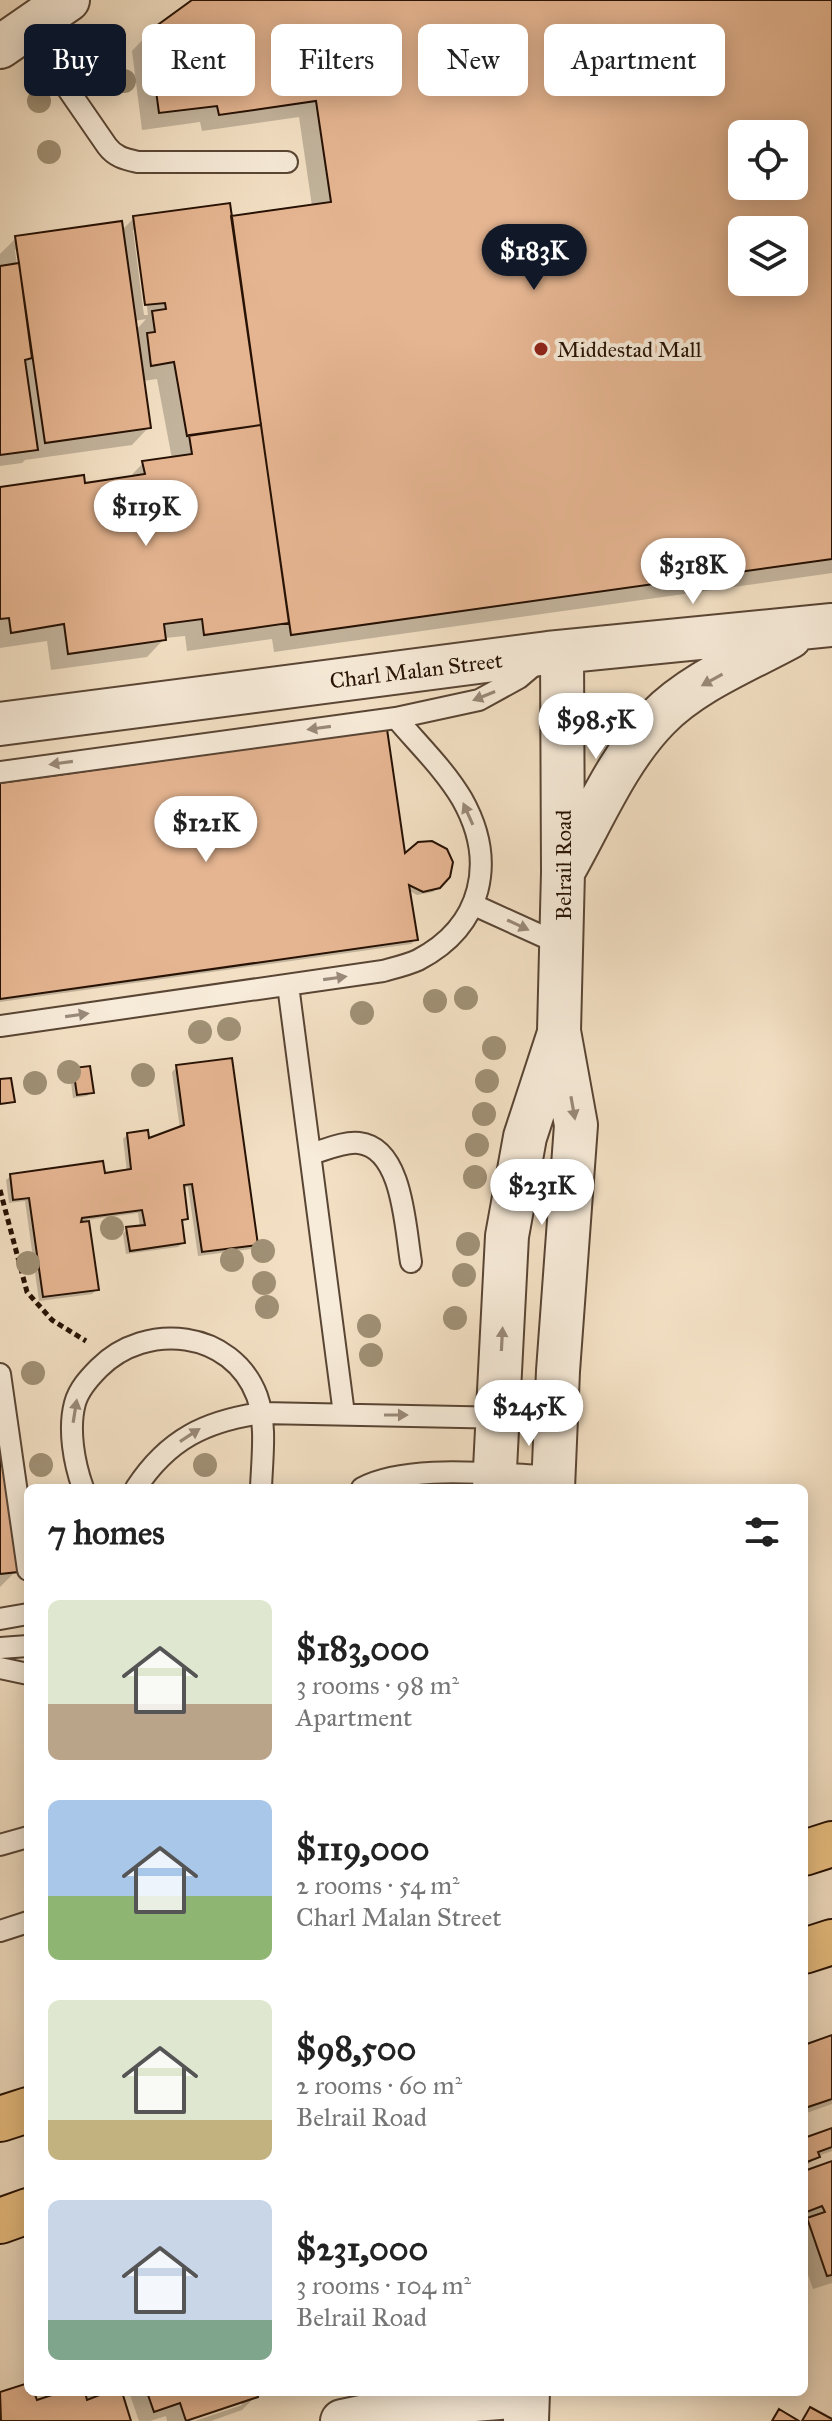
<!DOCTYPE html>
<html lang="en">
<head>
<meta charset="utf-8">
<style>
	:root { --surface:#fff; --page:#f6f6f6; --text:#222; --muted:#767676; --accent:#111827 }
	body { margin:0; font-family:"IM FELL Great Primer",serif; background:var(--page); color:var(--text); height:100vh; display:flex; flex-direction:column; font-size:30px; white-space:nowrap }
	* { box-sizing:border-box; margin:0 }
	p { font-size:26px; color:var(--muted) }
	.icon { flex:none; width:44px; height:44px; fill:none; stroke:currentColor; stroke-width:2; stroke-linecap:round; stroke-linejoin:round }
	.map { position:relative; flex:1; overflow:hidden }
	.panel { position:absolute; left:24px; top:1484px; width:784px; height:912px; display:flex; flex-direction:column; background:var(--surface); border-radius:12px; box-shadow:0 4px 20px #0003 }
	.panel>* { flex:none }
	.banner { position:absolute; left:24px; top:24px; width:784px; height:72px; display:flex; gap:16px }
	.tools { position:absolute; left:728px; top:120px; display:grid; gap:16px }
	.tools a { display:grid; place-items:center; width:80px; height:80px; border-radius:12px; background:var(--surface); box-shadow:0 4px 20px #0003; font-size:40px }
	.price { position:absolute; translate:-50% -68px; padding:0 18px; border-radius:28px; background:#fff; color:#222; font-size:26px; line-height:52px; filter:drop-shadow(0 2px 4px #0008) }
	.price::after { content:''; position:absolute; left:50%; top:48px; width:24px; height:18px; margin-left:-12px; background:inherit; clip-path:polygon(0 0,100% 0,50% 100%) }
	.price.current { background:var(--accent); color:#fff }
	ul { padding:0; list-style:none }
	li { display:flex; align-items:center; gap:24px; height:200px; padding:0 24px }
	li span { display:grid; place-items:center; flex:none; width:224px; height:160px; border-radius:12px; color:#555 }
	li>.icon { margin-inline-start:auto }
	span .icon { width:96px; height:96px; fill:#fffc; stroke-width:1 }
	li b { font-size:34px }
	h2 { display:flex; justify-content:space-between; align-items:center; height:96px; padding:0 24px; font-size:34px }
	.tag { padding:0 28px; border-radius:12px; background:var(--surface); box-shadow:0 4px 20px #0003; font-size:28px; line-height:72px }
	.tag.current { background:var(--accent); color:#fff }
	.map>svg:first-child { display:block }
	.shadow { fill:#0003; fill-rule:evenodd }
	.building { fill:#e5b591; stroke:#261104; stroke-width:2; fill-rule:evenodd }
	.lines { fill:none; stroke-linecap:round; stroke-linejoin:round }
	.service-casing { stroke:#594534; stroke-width:24 }
	.minor-casing { stroke:#594534; stroke-width:46 }
	.tertiary-casing { stroke:#594534; stroke-width:48 }
	.primary-casing { stroke:#261104; stroke-width:48 }
	.path { stroke:#261104; stroke-width:5; stroke-dasharray:6 4; stroke-linecap:butt }
	.service { stroke:#f7ebd9; stroke-width:20 }
	.minor { stroke:#f7ebd9; stroke-width:42 }
	.tertiary { stroke:#f7ebd9; stroke-width:44 }
	.primary { stroke:#eac082; stroke-width:44 }
	.tree { fill:#a09075 }
	.oneway { fill:#998979 }
	.poi-dot { fill:#8f2418; stroke:#f7ebd9; stroke-width:3 }
	.labels { text-anchor:middle; stroke-width:8; stroke-linejoin:round; paint-order:stroke }
	.poi-label { font-size:22px; fill:#261104; stroke:#f7ebd9; text-anchor:start }
	.street-label { font-size:22px; fill:#261104; stroke:#f7ebd9 }
</style>
</head>
<body>
<div class="map">
<svg width="832" height="2421" viewBox="0 0 832 2421">
	<rect width="100%" height="100%" fill="#f3e0c4"/>
	<filter id="stains"><feTurbulence type="fractalNoise" baseFrequency=".0025" numOctaves="4"/><feColorMatrix values="0 0 0 0 .2 0 0 0 0 .09 0 0 0 0 .02 0 0 0 .5 -.17"/></filter>
	<radialGradient id="worn" r=".72"><stop offset=".6" stop-color="#630" stop-opacity="0"/><stop offset="1" stop-color="#630" stop-opacity=".3"/></radialGradient>
	<path class="shadow" d="M195,0h637v573l-558,79 -2,-13 -85,12 -2,-15 -20,2 -18,19 -96,13 -4,-29 -47,7v-159l83,-4 45,-6 15,-16 29,-4 -15,-80 -14,2 6,46 -17,18 -107,15 -3,3 -22,3v-212l16,-16 106,-8 12,-12 95,1 83,-13 -13,-89 -97,14 -2,-9 -58,8 -10,-79 17,-18zM742,134h52v52h-52zM133,230h4l11,85h-4zM742,230h52v52h-52zM15,250h4l3,23 -4,1zM146,319l-10,11 -2,-9z
		M0,785l448,92 -15,15 -16,3 -9,-5 7,50 -4,4 -411,58z
		M177,1067l79,177 -5,5 -53,7 -10,-69 -6,1 4,30 -4,5 1,20 -5,4 -52,7 -3,-20 4,-5 13,-2 -2,-14 -51,7 10,69 -5,5 -53,7 -14,-100 -16,2 -3,-23 5,-4 93,-1 23,-3 -4,-33 4,-4 20,6 33,-12 -8,-57z
		M74,1070l17,22 -4,4 -14,2 -3,-23z
		M0,1461l16,110 -16,16z
		M832,2037v67l-28,10v-67z
		M832,2130v21l-14,5 -14,12v-28z
		M832,2163v120l-19,6 -9,-26v-39l6,-6 -6,2v-47z
		M28,2385v7h4l4,11 31,-11h51l10,29h-128v-27z
		M129,2392h125l2,4 -14,14 -31,11h-16l47,-16v-5l-59,21h-16l-1,-5 -16,5h-11z"/>
	<path class="building" d="M192,0h640v559l-541,76 -60,-419 100,-14 -15,-101 -97,14 -2,-9 -58,7 -11,-81zM742,134h52v52h-52zM742,230h52v52h-52z
		M230,203l31,222 -74,11 -13,-74 -23,4 -4,-33 8,-1 -3,-21 14,-2 -1,-6 -20,2 -12,-89z
		M122,221l29,207 -106,15 -30,-207z
		M19,263l13,95 -7,2 13,90 -38,5v-189z
		M261,425l28,198 -85,12 -2,-16 -38,5 2,16 -98,14 -4,-30 -53,9 -2,-15 -9,1v-132l84,-12 1,8 60,-9 -3,-13 50,-7 -3,-19z
		M387,729l18,124 13,-11 14,-1 15,8 6,13 -3,15 -10,11 -17,4 -14,-7 9,55 -418,59v-216z
		M232,1058l26,187 -56,7 -10,-68 -8,1 4,34 -6,1 3,23 -55,8 -4,-24 19,-2 -3,-15 -60,8 -1,4 8,-1 10,69 -56,7 -14,-99 -16,2 -3,-26 93,-13 2,12 26,-4 -4,-36 21,-3 1,8 35,-13 -8,-60z
		M90,1066l4,27 -17,2 -4,-27z
		M11,1078l4,24 -15,2v-25z
		M0,1446l18,126 -18,2z
		M832,2035v64l-27,9 -1,-63z
		M832,2128v19l-14,5 2,5 -13,5 -3,-6v-18z
		M832,2161v114l-5,1 -20,-58 18,-6 -3,-6 -18,7v-42z
		M28,2383v9h6l3,8 24,-8h24l2,8 13,-5 -1,-3h23l9,29h-130l-1,-29z
		M147,2392h110l1,5 -72,24 -6,-18 -26,9z
		M810,2407l22,12v2h-30z
		M779,2409l20,12h-27z"/>
	<g class="lines">
		<defs>
			<path id="service" d="M27,30l80,116c8,11 18,13 31,16h149
				M0,772l396,-54 83,-18 40,-22 20,-17
				M474,905l88,40
				M288,985l56,429
				M0,1026l383,-55c11,-3 24,-6 35,-11 65,-34 79,-99 44,-161 -17,-29 -44,-55 -66,-81
				M311,1154c14,-4 34,-13 48,-11 44,5 46,84 52,119
				M0,1374l28,196
				M83,1488c-9,-25 -15,-59 -8,-85 4,-14 14,-25 24,-35 47,-47 133,-38 158,28 10,28 5,63 4,92
				M136,1488c32,-49 70,-67 126,-75l294,6
				M362,1488c47,-25 137,-13 192,-12
				M0,1619l28,-5
				M0,1648l28,-2
				M0,1668l28,6
				M0,1845l28,-8
				M0,1931l28,-9"/>
			<path id="minor" d="M0,47l68,-47
				M0,724l548,-71 284,-28
				M564,870c29,-51 53,-110 94,-152 35,-36 88,-57 132,-81
				M494,1488l13,-252 18,-99 33,-101
				M553,1488l5,-117 18,-246 -17,-94 4,-159 -1,-220
				M342,2421l81,-17 103,-8"/>
			<path id="tertiary" d="M455,2421l1,-29
				M526,2421l1,-29"/>
			<path id="primary" d="M804,1853l28,-9
				M804,1951l28,-9
				M0,2119l28,-9
				M0,2221l28,-10"/>
		</defs>
		<use href="#service" class="service-casing"/>
		<use href="#minor" class="minor-casing"/>
		<use href="#tertiary" class="tertiary-casing"/>
		<use href="#primary" class="primary-casing"/>
		<path class="path" d="M0,1190l27,102 25,28 34,21"/>
		<use href="#service" class="service"/>
		<use href="#minor" class="minor"/>
		<use href="#tertiary" class="tertiary"/>
		<use href="#primary" class="primary"/>
	</g>
	<g class="tree">
		<circle cx="73" cy="36" r="12"/>
		<circle cx="124" cy="81" r="12"/>
		<circle cx="39" cy="101" r="12"/>
		<circle cx="49" cy="152" r="12"/>
		<circle cx="466" cy="998" r="12"/>
		<circle cx="435" cy="1001" r="12"/>
		<circle cx="362" cy="1013" r="12"/>
		<circle cx="229" cy="1029" r="12"/>
		<circle cx="200" cy="1032" r="12"/>
		<circle cx="494" cy="1048" r="12"/>
		<circle cx="69" cy="1072" r="12"/>
		<circle cx="143" cy="1075" r="12"/>
		<circle cx="487" cy="1081" r="12"/>
		<circle cx="35" cy="1083" r="12"/>
		<circle cx="484" cy="1114" r="12"/>
		<circle cx="477" cy="1145" r="12"/>
		<circle cx="475" cy="1177" r="12"/>
		<circle cx="112" cy="1228" r="12"/>
		<circle cx="468" cy="1244" r="12"/>
		<circle cx="263" cy="1251" r="12"/>
		<circle cx="232" cy="1260" r="12"/>
		<circle cx="28" cy="1263" r="12"/>
		<circle cx="464" cy="1275" r="12"/>
		<circle cx="264" cy="1283" r="12"/>
		<circle cx="267" cy="1307" r="12"/>
		<circle cx="455" cy="1318" r="12"/>
		<circle cx="369" cy="1326" r="12"/>
		<circle cx="371" cy="1355" r="12"/>
		<circle cx="33" cy="1373" r="12"/>
		<circle cx="41" cy="1465" r="12"/>
		<circle cx="205" cy="1465" r="12"/>
	</g>
	<defs><path id="oneway-solid" d="M-6-.8H1V-3.2L6.5 0L1 3.2V.8H-6Z" transform="scale(2)"/></defs>
	<g class="oneway">
		<use href="#oneway-solid" transform="translate(712 680) rotate(151)"/>
		<use href="#oneway-solid" transform="translate(484 696) rotate(158)"/>
		<use href="#oneway-solid" transform="translate(319 728) rotate(172)"/>
		<use href="#oneway-solid" transform="translate(61 763) rotate(172)"/>
		<use href="#oneway-solid" transform="translate(468 814) rotate(-114)"/>
		<use href="#oneway-solid" transform="translate(518 925) rotate(25)"/>
		<use href="#oneway-solid" transform="translate(335 978) rotate(-8)"/>
		<use href="#oneway-solid" transform="translate(77 1015) rotate(-8)"/>
		<use href="#oneway-solid" transform="translate(573 1108) rotate(80)"/>
		<use href="#oneway-solid" transform="translate(502 1339) rotate(-87)"/>
		<use href="#oneway-solid" transform="translate(75 1411) rotate(-81)"/>
		<use href="#oneway-solid" transform="translate(396 1415)"/>
		<use href="#oneway-solid" transform="translate(190 1435) rotate(-33)"/>
	</g>
	<circle class="poi-dot" cx="541" cy="349" r="8"/>
	<g class="labels">
		<g class="poi-label">
			<text x="557" y="357">Middestad Mall</text>
		</g>
		<g class="street-label">
			<text transform="translate(416 670) rotate(-7)" y="8">Charl Malan Street</text>
			<text transform="translate(563 865) rotate(-90)" y="8">Belrail Road</text>
		</g>
	</g>
	<rect width="100%" height="100%" filter="url(#stains)"/>
	<rect width="100%" height="100%" fill="url(#worn)"/>
</svg>
<div class="tools">
<a><svg class="icon" aria-label="locate" viewBox="0 0 24 24"><circle cx="12" cy="12" r="6"/><path d="M12 2v4M12 18v4M2 12h4M18 12h4"/></svg></a>
<a><svg class="icon" aria-label="layers" viewBox="0 0 24 24"><path d="M12 4l9 5-9 5-9-5zM3 14l9 5 9-5"/></svg></a>
</div>
<b class="price current" style="left:534px;top:292px">$183K</b>
<b class="price" style="left:146px;top:548px">$119K</b>
<b class="price" style="left:693px;top:606px">$318K</b>
<b class="price" style="left:596px;top:761px">$98.5K</b>
<b class="price" style="left:206px;top:864px">$121K</b>
<b class="price" style="left:542px;top:1227px">$231K</b>
<b class="price" style="left:529px;top:1448px">$245K</b>
<div class="banner">
<a class="tag current">Buy</a>
<a class="tag">Rent</a>
<a class="tag">Filters</a>
<a class="tag">New</a>
<a class="tag">Apartment</a>
</div>
<section class="panel">
<h2>7 homes<svg class="icon" aria-label="filters" viewBox="0 0 24 24"><path d="M4 7h16M4 17h16"/><circle cx="9" cy="7" r="2"/><circle cx="15" cy="17" r="2"/></svg></h2>
<ul>
<li><span style="background:linear-gradient(#dfe7d0 65%,#b9a48a 0)"><svg class="icon" aria-label="home" viewBox="0 0 24 24"><path d="M3 11l9-7 9 7M6 9v11h12V9"/></svg></span><div><b>$183,000</b><p>3 rooms · 98 m²</p><p>Apartment</p></div></li>
<li><span style="background:linear-gradient(#a9c7e8 60%,#8fb573 0)"><svg class="icon" aria-label="home" viewBox="0 0 24 24"><path d="M3 11l9-7 9 7M6 9v11h12V9"/></svg></span><div><b>$119,000</b><p>2 rooms · 54 m²</p><p>Charl Malan Street</p></div></li>
<li><span style="background:linear-gradient(#dfe7d0 75%,#c2b280 0)"><svg class="icon" aria-label="home" viewBox="0 0 24 24"><path d="M3 11l9-7 9 7M6 9v11h12V9"/></svg></span><div><b>$98,500</b><p>2 rooms · 60 m²</p><p>Belrail Road</p></div></li>
<li><span style="background:linear-gradient(#c9d6e8 75%,#7fa58c 0)"><svg class="icon" aria-label="home" viewBox="0 0 24 24"><path d="M3 11l9-7 9 7M6 9v11h12V9"/></svg></span><div><b>$231,000</b><p>3 rooms · 104 m²</p><p>Belrail Road</p></div></li>
</ul>
</section>
</div>
</body>
</html>
